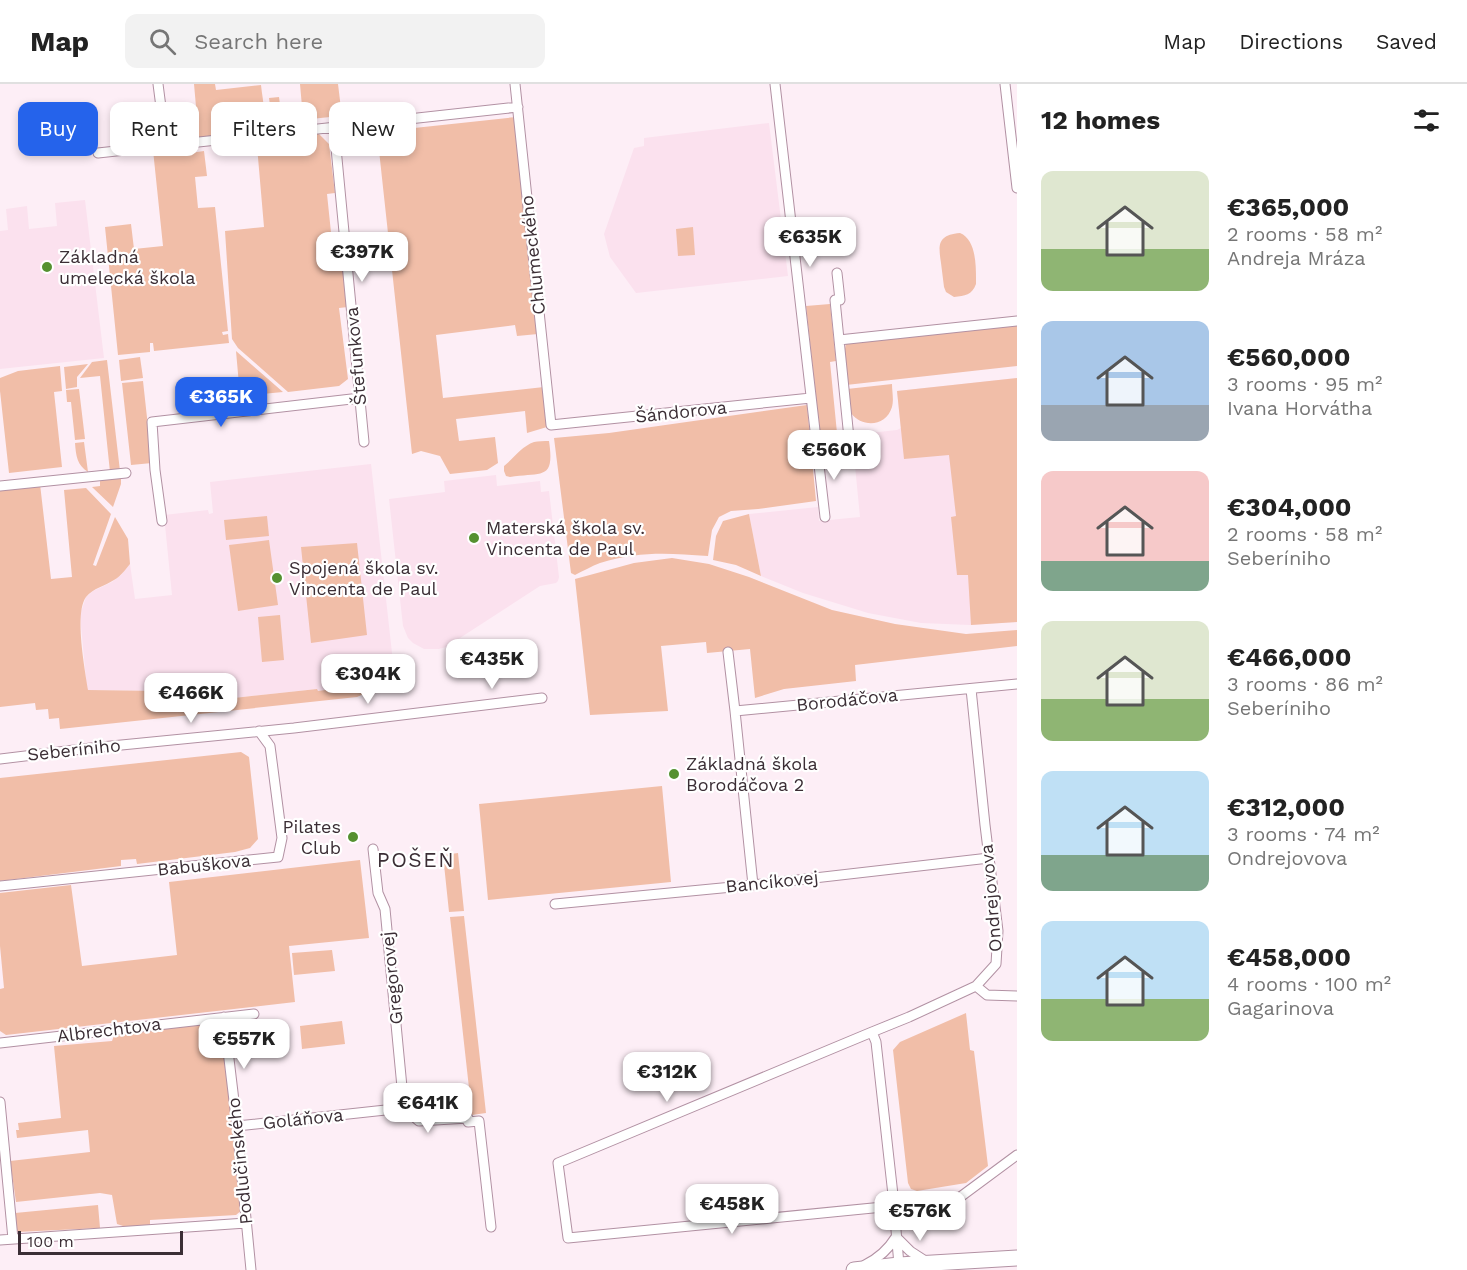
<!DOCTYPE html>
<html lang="en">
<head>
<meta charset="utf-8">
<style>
	:root { --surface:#fff; --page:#f2f2f2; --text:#222; --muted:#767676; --line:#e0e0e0; --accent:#2563eb }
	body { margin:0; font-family:"Work Sans",sans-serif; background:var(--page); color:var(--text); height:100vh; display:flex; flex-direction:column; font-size:22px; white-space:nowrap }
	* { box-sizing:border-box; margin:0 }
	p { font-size:20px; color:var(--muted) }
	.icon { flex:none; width:33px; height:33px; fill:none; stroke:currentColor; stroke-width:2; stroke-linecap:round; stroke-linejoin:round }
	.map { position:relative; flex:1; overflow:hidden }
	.panel { display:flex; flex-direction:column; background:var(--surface); width:450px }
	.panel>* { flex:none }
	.hud { position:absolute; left:18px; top:18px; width:570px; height:54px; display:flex; gap:12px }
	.scale { position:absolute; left:18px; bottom:15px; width:165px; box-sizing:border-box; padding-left:6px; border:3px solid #3b2e35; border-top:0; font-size:16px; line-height:21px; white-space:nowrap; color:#3b2e35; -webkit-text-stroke:4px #fff; paint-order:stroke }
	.price { position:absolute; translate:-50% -51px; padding:0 14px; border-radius:12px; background:#fff; color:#222; font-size:20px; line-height:39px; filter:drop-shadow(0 2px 3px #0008) }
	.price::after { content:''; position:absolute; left:50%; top:36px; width:18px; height:14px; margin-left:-9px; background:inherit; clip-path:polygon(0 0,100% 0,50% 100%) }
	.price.on { background:var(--accent); color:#fff }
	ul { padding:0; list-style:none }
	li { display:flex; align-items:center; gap:18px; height:150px; padding:0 24px }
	li span { display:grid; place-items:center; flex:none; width:168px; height:120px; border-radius:12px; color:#555 }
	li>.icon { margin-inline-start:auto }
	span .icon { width:72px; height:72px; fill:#fffc; stroke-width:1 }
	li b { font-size:26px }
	h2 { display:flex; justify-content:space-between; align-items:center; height:72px; padding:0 24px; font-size:26px }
	.chip { padding:0 21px; border-radius:12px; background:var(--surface); box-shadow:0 3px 9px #0003; font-size:21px; line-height:54px }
	.chip.on { background:var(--accent); color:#fff }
	header { display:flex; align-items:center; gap:36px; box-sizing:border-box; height:84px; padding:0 30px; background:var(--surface); border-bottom:2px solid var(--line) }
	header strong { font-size:28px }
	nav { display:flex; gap:33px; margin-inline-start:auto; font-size:21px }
	.search { width:420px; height:54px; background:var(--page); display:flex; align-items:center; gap:15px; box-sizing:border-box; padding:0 21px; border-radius:12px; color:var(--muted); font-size:22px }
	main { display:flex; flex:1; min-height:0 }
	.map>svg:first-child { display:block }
	.built { fill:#fbe1ee }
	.green { fill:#f1bea8 }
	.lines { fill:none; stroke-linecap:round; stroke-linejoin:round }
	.street-casing { stroke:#b291a3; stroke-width:11 }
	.primary-casing { stroke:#b291a3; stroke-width:17 }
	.street { stroke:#fff; stroke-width:9 }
	.primary { stroke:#fff; stroke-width:15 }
	.poi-dot { fill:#559130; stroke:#fff; stroke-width:2 }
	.labels { text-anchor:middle; stroke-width:4.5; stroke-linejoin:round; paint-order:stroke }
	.street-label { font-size:18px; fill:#3b2e35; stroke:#fff }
	.poi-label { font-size:18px; fill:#3b2e35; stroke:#fff; text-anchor:start }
	.quarter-label { font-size:21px; letter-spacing:1.5px; fill:#3b2e35; stroke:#fff }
</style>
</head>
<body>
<header>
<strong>Map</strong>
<div class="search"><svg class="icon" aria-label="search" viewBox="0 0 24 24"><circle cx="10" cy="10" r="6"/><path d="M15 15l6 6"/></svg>Search here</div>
<nav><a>Map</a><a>Directions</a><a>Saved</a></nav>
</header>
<main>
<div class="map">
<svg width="1017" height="1186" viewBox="0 0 1017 1186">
	<rect width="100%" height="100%" fill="#fdeef6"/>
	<path class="built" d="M769,39l19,153 -152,17 -26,-36 -6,-23 30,-86 10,-2v-8z
		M85,116l19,158 -104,11v-138l8,-1 -2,-21 21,-3 2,23 28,-3 -2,-23z
		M1017,294v244l-47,3 -49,-2 -53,-10 -65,-20 -42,-17 -12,-62 69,-7 1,14 41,-4 -8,-82 45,-5 4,-2 -4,-37z
		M371,380l24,216 -27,3 -1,3 -4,2 -8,3 -16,1 -22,-1v-2l-83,9 -1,-6 -146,-2 -7,-75 6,-18 7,-6 19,-9 9,-7 9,-11 5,35 37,-4 -8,-80 44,-5 1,4 4,-1 -3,-31z
		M496,391l1,11 43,-5 1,11 8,-1 10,86 -1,4 -2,2 -16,3 -94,61 -7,2h-15l-11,-6 -5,-5 -5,-12 -14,-127 56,-7 -1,-11z"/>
	<path class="green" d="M194,0h21l1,6 45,-5c2,21 10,39 -14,48l-62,6c-18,-3 -19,-13 -21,-29l10,-1 3,22 21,-2z
		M300,0h38l4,33 30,-3 1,5 -42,4 -1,-6 -19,2 1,7c-29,3 -39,6 -43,-28l10,-1 3,23 21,-2z
		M516,33l22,217 -21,2 -2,-11 -79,10 7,63 101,-11 3,40 -20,6 -2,-22 -69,8 3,22 36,-4 3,26 -11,7 -37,4 -10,-18 -19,-5 -9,3 -35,-322z
		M304,49l15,1 10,10 6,49 -8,1 8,77 8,-1 5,37 -9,1 9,71 -9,7 -51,6 -50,-44 -6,-9 -7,-108 39,-4 -7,-81 51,-6z
		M166,65l3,7 35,-5 3,25 -12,1 3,31 17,-1 13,124 -6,1 1,3 5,-1 1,9 -75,8 -1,-8h-3v9l-32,3 -13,-128 26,-3 3,25 29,-3 -10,-96z
		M693,143l2,28 -17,1 -2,-27z
		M960,149c17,7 16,35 16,51 -4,11 -11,12 -22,13l-8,-5 -2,-5c-1,-8 -2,-16 -3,-24 -3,-19 -3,-28 19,-30z
		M830,220l6,57 -6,1 7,71h7l2,18 -24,2 -16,-147z
		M1017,240v42l-171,19 -3,-25 3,-17z
		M236,267l47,41 -43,4z
		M140,273l3,21 -22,3 -2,-21z
		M107,276l13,111 -10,1 -10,-96 -20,2 12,-16z
		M88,280l-11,13v10l-11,2 -2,-22z
		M60,282l2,25 -8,1 8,75 -53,6 -9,-82v-13l18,-7z
		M1017,294v244l-46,3 -3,-50h-11l-6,-58 5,-1 -7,-61 -45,4 -7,-68z
		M143,297l9,82 -21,2 -9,-82z
		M892,300c0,7 2,16 0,23 -6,20 -30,21 -41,6l-4,-24z
		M79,305l6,50 -10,1 -4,-38h-4l-1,-12z
		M807,321l9,96 -58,8 -27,2 -12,6 -7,13 -4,26c-41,-3 -68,-5 -108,7 -8,3 -17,8 -25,12l-4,-2 -17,-135 55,-5z
		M549,357c6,40 -7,31 -39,36l-4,-1 -2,-5v-5c9,-7 18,-20 30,-24 4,-1 10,-1 15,-1z
		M84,358l4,30c-11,-7 -12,-16 -13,-29z
		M121,393v7l-8,23 -21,-20 8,-1v-6z
		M40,400l11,95 21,-2 -8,-87 22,-2 25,26 -18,51 3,1 19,-49 13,22 2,25c-5,6 -9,12 -16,16 -9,6 -21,8 -28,17 -12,16 -1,73 2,93l145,2 1,6 83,-9 1,2 15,-2v2h6v1l16,-1v-2l8,-1v-2h4v-3l28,-3 -38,17 -297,32 -1,-11 -10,1 -1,-10 -12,1 -1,-7 -35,4v-219z
		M749,430l12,62 -25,-11 -23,-5 3,-24 7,-15z
		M267,432l2,20 -43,4 -2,-20z
		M269,456l9,65 -40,6 -9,-66z
		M357,459l10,92 -56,8 -10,-96z
		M672,474l37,6 40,13 83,33 63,14 71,10 51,-4v16l-162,19 1,16 -72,8 -29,9 -5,-49 -43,4 -1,-11 -45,4 7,65 -78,4 -15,-136 59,-16z
		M280,531l4,45 -22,2 -4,-45z
		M241,668l8,5 9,82 -8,9 -15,4 -98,12 -1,-5 -15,1v6l-121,15v-103z
		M662,702l9,96 -183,18 -9,-96z
		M458,769l6,58 -15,1 -6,-57z
		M360,776l9,78 -80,8 6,56 -289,33 -6,-4v-42l4,-1 -4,-42v-53l71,-8 11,81 95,-11 -8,-73z
		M464,832l22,197 -14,2 -22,-198z
		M332,866l3,21 -41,4 -2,-22z
		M966,929l4,37 4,1 14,115 -22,17 -49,8 -6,-2 -3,-6 -15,-133 7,-8z
		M221,937l22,188 -7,6 -86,5v8l-18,1 -15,-5 -5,-29 -12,-2 -84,9 -6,-41 80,-9 -2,-22 -71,8 -1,-8h3l-1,-7 43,-5 -7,-72 58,-5 3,-8z
		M342,937l3,23 -43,5 -2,-23z
		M98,1121l2,23 -83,4 -2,-19z"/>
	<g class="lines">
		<defs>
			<path id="street" d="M158,0l8,62
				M515,0l36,341 260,-27
				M775,0l50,433
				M1005,0l12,104
				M334,43l30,315
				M98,69l420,-46
				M839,256l178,-19
				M819,377l32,-3 -16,-158h5l-3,-27
				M0,402l126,-13
				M162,437l-7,-51 -3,-48 208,-24
				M728,568l7,59 282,-27
				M735,627l18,174
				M0,675l91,-11 203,-20 248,-30
				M373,765l5,44 7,16 19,199
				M0,802l278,-29 4,-19 -12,-92 -11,-15
				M555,820l198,-19 236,-27
				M976,902l11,9 30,1
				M224,933l13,109 14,144
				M872,948l-314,131 10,75 325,-32
				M0,959l254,-29
				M0,1018l13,137
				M404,1024l15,13 49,-3v4l11,-1 12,106
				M237,1042l167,-18
				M894,1128l50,-3 73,-54
				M896,1153l14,14 17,11
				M0,1156l246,-17
				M865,1181c14,-7 23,-15 31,-28
				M899,1181l-6,-70 -17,-153 -4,-10 37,-15 67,-31 20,-22 2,-33 -13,-106 -14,-136"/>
			<path id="primary" d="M854,1186l45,-5 118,-7"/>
		</defs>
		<use href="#street" class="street-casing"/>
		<use href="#primary" class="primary-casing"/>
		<use href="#street" class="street"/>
		<use href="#primary" class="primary"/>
	</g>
	<g class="poi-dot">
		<circle cx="47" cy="183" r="6"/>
		<circle cx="474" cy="454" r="6"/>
		<circle cx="277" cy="494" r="6"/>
		<circle cx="674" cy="690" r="6"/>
		<circle cx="353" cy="753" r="6"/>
	</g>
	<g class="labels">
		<g class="street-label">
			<text transform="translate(533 171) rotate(-96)" y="6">Chlumeckého</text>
			<text transform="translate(356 272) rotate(-95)" y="6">Štefunkova</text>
			<text transform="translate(681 328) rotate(-6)" y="6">Šándorova</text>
			<text transform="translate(847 616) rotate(-6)" y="6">Borodáčova</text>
			<text transform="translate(74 666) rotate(-6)" y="6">Seberíniho</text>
			<text transform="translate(204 781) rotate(-6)" y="6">Babuškova</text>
			<text transform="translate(772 798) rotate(-6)" y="6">Bancíkovej</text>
			<text transform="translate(991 814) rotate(-95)" y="6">Ondrejovova</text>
			<text transform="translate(392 894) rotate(-96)" y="6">Gregorovej</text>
			<text transform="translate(109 946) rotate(-7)" y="6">Albrechtova</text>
			<text transform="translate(303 1035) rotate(-6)" y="6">Goláňova</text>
			<text transform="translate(240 1077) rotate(-96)" y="6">Podlučinského</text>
		</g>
		<g class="poi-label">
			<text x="59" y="179">Základná<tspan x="59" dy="21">umelecká škola</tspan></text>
			<text x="486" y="450">Materská škola sv.<tspan x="486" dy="21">Vincenta de Paul</tspan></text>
			<text x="289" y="490">Spojená škola sv.<tspan x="289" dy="21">Vincenta de Paul</tspan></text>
			<text x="686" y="686">Základná škola<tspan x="686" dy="21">Borodáčova 2</tspan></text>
			<text x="341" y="749" text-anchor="end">Pilates<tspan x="341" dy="21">Club</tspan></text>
		</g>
		<g class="quarter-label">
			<text x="416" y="783">POŠEŇ</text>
		</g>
	</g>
</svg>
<div class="scale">100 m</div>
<b class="price" style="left:810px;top:184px">€635K</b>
<b class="price" style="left:362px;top:199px">€397K</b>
<b class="price on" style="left:221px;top:344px">€365K</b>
<b class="price" style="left:834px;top:397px">€560K</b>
<b class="price" style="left:492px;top:606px">€435K</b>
<b class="price" style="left:368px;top:621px">€304K</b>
<b class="price" style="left:191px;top:640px">€466K</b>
<b class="price" style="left:244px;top:986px">€557K</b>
<b class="price" style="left:667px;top:1019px">€312K</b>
<b class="price" style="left:428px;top:1050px">€641K</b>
<b class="price" style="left:732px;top:1151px">€458K</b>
<b class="price" style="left:920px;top:1158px">€576K</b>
<div class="hud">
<a class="chip on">Buy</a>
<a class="chip">Rent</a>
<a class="chip">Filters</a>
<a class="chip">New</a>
</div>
</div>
<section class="panel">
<h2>12 homes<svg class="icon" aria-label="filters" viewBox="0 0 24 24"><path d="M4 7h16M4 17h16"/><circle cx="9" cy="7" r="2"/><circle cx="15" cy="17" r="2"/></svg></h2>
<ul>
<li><span style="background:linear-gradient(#dfe7d0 65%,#8fb573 0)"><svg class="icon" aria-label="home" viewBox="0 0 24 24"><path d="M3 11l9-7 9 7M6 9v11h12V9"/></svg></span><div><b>€365,000</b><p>2 rooms · 58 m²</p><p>Andreja Mráza</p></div></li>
<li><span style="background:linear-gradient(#a9c7e8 70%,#9aa5b1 0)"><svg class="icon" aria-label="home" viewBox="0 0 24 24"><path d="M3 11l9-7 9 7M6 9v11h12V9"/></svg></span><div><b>€560,000</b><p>3 rooms · 95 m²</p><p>Ivana Horvátha</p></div></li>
<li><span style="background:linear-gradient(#f6c9c9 75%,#7fa58c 0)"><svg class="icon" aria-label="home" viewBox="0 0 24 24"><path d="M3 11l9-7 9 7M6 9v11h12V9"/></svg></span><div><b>€304,000</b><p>2 rooms · 58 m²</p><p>Seberíniho</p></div></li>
<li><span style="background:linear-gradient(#dfe7d0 65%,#8fb573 0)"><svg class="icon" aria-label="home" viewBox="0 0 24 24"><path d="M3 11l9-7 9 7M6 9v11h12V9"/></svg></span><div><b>€466,000</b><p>3 rooms · 86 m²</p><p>Seberíniho</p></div></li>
<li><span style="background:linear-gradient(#bfe0f5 70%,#7fa58c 0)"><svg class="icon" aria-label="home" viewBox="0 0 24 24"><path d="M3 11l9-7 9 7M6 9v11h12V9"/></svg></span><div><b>€312,000</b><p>3 rooms · 74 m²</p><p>Ondrejovova</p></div></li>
<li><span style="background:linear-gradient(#bfe0f5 65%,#8fb573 0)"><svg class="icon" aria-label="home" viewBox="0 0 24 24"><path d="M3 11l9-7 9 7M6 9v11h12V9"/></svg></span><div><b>€458,000</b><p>4 rooms · 100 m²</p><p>Gagarinova</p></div></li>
</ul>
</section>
</main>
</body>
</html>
